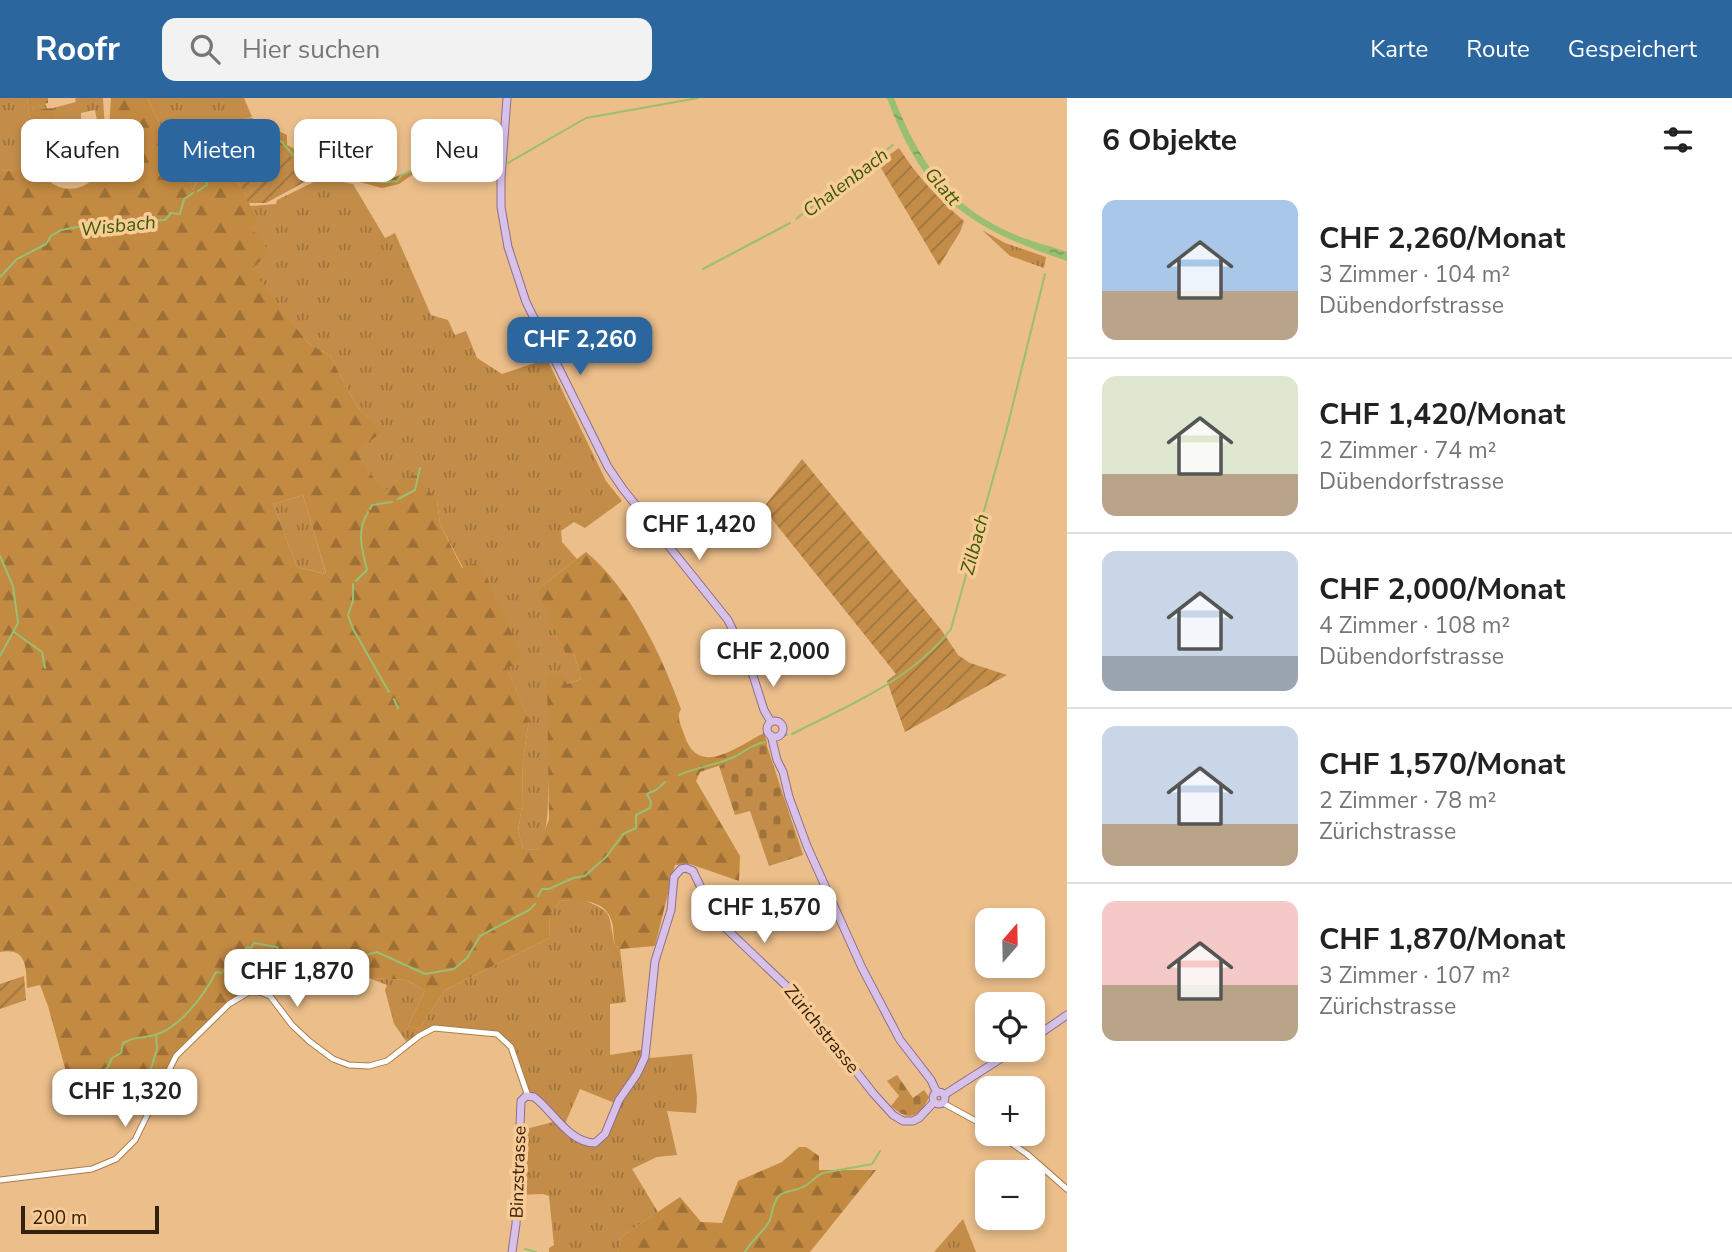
<!DOCTYPE html>
<html lang="de">
<head>
<meta charset="utf-8">
<style>
	:root { --surface:#fff; --page:#f2f2f2; --text:#222; --muted:#767676; --line:#e0e0e0; --accent:#2c669e }
	body { margin:0; font-family:"Nunito Sans",sans-serif; background:var(--page); color:var(--text); height:100vh; display:flex; flex-direction:column; font-size:26px; white-space:nowrap }
	* { box-sizing:border-box; margin:0 }
	p { font-size:23px; color:var(--muted) }
	.icon { flex:none; width:38px; height:38px; fill:none; stroke:currentColor; stroke-width:2; stroke-linecap:round; stroke-linejoin:round }
	.map { position:relative; flex:1; overflow:hidden }
	.drawer { display:flex; flex-direction:column; background:var(--surface); width:665px }
	.drawer>* { flex:none }
	.banner { position:absolute; left:21px; top:21px; width:665px; height:63px; display:flex; gap:14px }
	.needle { width:46px; rotate:20deg }
	.controls { position:absolute; left:975px; top:810px; display:grid; gap:14px }
	.controls a { display:grid; place-items:center; width:70px; height:70px; border-radius:14px; background:var(--surface); box-shadow:0 4px 10px #0003; font-size:35px }
	.scale { position:absolute; left:21px; bottom:18px; width:138px; box-sizing:border-box; padding-left:7px; border:4px solid #32210c; border-top:0; font-size:19px; line-height:24px; white-space:nowrap; color:#32210c; -webkit-text-stroke:5px #f9cb97; paint-order:stroke }
	.price { position:absolute; translate:-50% -60px; padding:0 16px; border-radius:14px; background:#fff; color:#222; font-size:23px; line-height:46px; filter:drop-shadow(0 2px 4px #0008) }
	.price::after { content:''; position:absolute; left:50%; top:42px; width:21px; height:16px; margin-left:-10px; background:inherit; clip-path:polygon(0 0,100% 0,50% 100%) }
	.price.on { background:var(--accent); color:#fff }
	ul { padding:0; list-style:none }
	li { display:flex; align-items:center; gap:21px; height:175px; padding:0 35px }
	li+li { border-top:2px solid var(--line) }
	li span { display:grid; place-items:center; flex:none; width:196px; height:140px; border-radius:14px; color:#555 }
	li>.icon { margin-inline-start:auto }
	span .icon { width:84px; height:84px; fill:#fffc; stroke-width:1 }
	li b { font-size:30px }
	h2 { display:flex; justify-content:space-between; align-items:center; height:84px; padding:0 35px; font-size:30px }
	.chip { padding:0 24px; border-radius:14px; background:var(--surface); box-shadow:0 4px 10px #0003; font-size:24px; line-height:63px }
	.chip.on { background:var(--accent); color:#fff }
	header { display:flex; align-items:center; gap:42px; box-sizing:border-box; height:98px; padding:0 35px; background:var(--accent); color:#fff }
	header strong { font-size:33px }
	nav { display:flex; gap:38px; margin-inline-start:auto; font-size:24px }
	.search { width:490px; height:63px; background:var(--page); display:flex; align-items:center; gap:18px; box-sizing:border-box; padding:0 24px; border-radius:14px; color:var(--muted); font-size:26px }
	main { display:flex; flex:1; min-height:0 }
	.map>svg:first-child { display:block }
	.grass { fill:url(#grass-tufts) }
	.forest { fill:url(#forest-firs); fill-rule:evenodd }
	.cemetery { fill:url(#cemetery-stones) }
	.garden { fill:url(#garden-furrows) }
	.pitch { fill:#c38d49 }
	.water { fill:url(#water-ripples) }
	.lines { fill:none; stroke-linecap:round; stroke-linejoin:round }
	.stream { stroke:#99bf71; stroke-width:2 }
	.minor-casing { stroke:#a97f4d; stroke-width:7 }
	.major-casing { stroke:#8c6e91; stroke-width:9 }
	.minor { stroke:#fff; stroke-width:5 }
	.major { stroke:#d7c1e8; stroke-width:7 }
	.labels { text-anchor:middle; stroke-width:7; stroke-linejoin:round; paint-order:stroke }
	.street-label { font-size:18px; fill:#32210c; stroke:#f9cb97 }
	.water-label { font-size:19px; font-style:italic; fill:#395a01; stroke:#f9cb97 }
</style>
</head>
<body>
<header>
<strong>Roofr</strong>
<div class="search"><svg class="icon" aria-label="search" viewBox="0 0 24 24"><circle cx="10" cy="10" r="6"/><path d="M15 15l6 6"/></svg>Hier suchen</div>
<nav><a>Karte</a><a>Route</a><a>Gespeichert</a></nav>
</header>
<main>
<div class="map">
<svg width="1067" height="1154" viewBox="0 0 1067 1154">
	<defs>
		<pattern id="grass-tufts" width="24" height="20" patternUnits="userSpaceOnUse" patternTransform="scale(1.75)"><rect width="24" height="20" fill="#c38d49"/><path d="M3 7l-1-3M5 7V3M7 7l1-3M15 17l-1-3M17 17v-4M19 17l1-3" fill="none" stroke="#9f733b"/></pattern>
		<pattern id="forest-firs" width="22" height="20" patternUnits="userSpaceOnUse" patternTransform="scale(1.75)"><rect width="22" height="20" fill="#c38a42"/><path d="M5 1l3.5 6h-7zM16 11l3.5 6h-7z" fill="#9f7036"/></pattern>
		<pattern id="cemetery-stones" width="16" height="16" patternUnits="userSpaceOnUse" patternTransform="scale(1.75)"><rect width="16" height="16" fill="#c38d49"/><path d="M2 7V4a2 2 0 0 1 4 0v3zM10 15v-3a2 2 0 0 1 4 0v3z" fill="#9f733b"/></pattern>
		<pattern id="garden-furrows" width="10" height="10" patternUnits="userSpaceOnUse" patternTransform="scale(1.75)"><rect width="10" height="10" fill="#c38d49"/><path d="M-1 1l2-2M0 10L10 0M9 11l2-2" fill="none" stroke="#9f733b"/></pattern>
		<pattern id="water-ripples" width="26" height="14" patternUnits="userSpaceOnUse" patternTransform="scale(1.75)"><rect width="26" height="14" fill="#99bf71"/><path d="M2 4q2-2 4 0t4 0M15 11q2-2 4 0t4 0" fill="none" stroke="#7d9b5b"/></pattern>
	</defs>
	<rect width="100%" height="100%" fill="#ebbe8a"/>
	<path class="grass" d="M0,0h27l8,58 -19,14 -16,1z
		M77,0h26l3,46 -4,1 -7,-35 -14,3v6l-21,4 1,4 -6,1 -22,-10 -1,-12 13,-3 3,8h5v-3l23,-6 -1,-3z
		M147,0h97l8,19c-24,4 -30,21 -40,40 -4,6 -5,2 -8,8 -5,7 -7,17 -11,25l-15,-27z
		M322,80l31,6 32,54 10,-5 36,82 17,5 7,15 11,-4 11,27 25,16 45,-15 59,122 16,20 -37,27 -11,-6 -13,9 1,11 15,17 -40,31 37,63 7,26 -15,5c-5,29 -11,57 -16,86 -4,28 2,54 -12,80l-15,-1 -5,-18 4,-26 1,-46 6,-39 -66,-152 -23,-44 -3,-23 -40,-20 -12,11 -15,-19 -14,-22 25,-19 -24,-25 -27,-51 -23,-14 -56,-73 -1,-63 26,-2 1,-4z
		M982,132l23,13 41,14 -2,11 -34,-12z
		M303,397l23,79 -29,-7 -24,-63z
		M581,801c35,14 26,13 34,46l5,4 6,53 -16,2v51l37,-6 -2,8 5,1 42,-4 5,43 -1,16 -29,-2 10,44 -20,2 -25,12 26,43 -37,25 -3,15h-69v-4l5,-3 -5,-49 -6,-2 -26,1 5,-65 31,-8 31,19h15l18,-37 -37,-15 -16,37 -36,-30 -15,-39 -10,-20 -72,-8 -22,16 -15,-21 -9,-34 2,-5 -18,-7 38,2 18,11 -17,35 11,3 26,-39 104,-52 1,-24 10,-13z
		M963,1121l13,33h-42z"/>
	<path class="forest" d="M27,0h21v5l-15,3 -1,4 21,-2 10,44 -28,4c10,44 59,43 72,1l4,-59h36l31,65 15,27c5,-8 6,-20 11,-26 12,-15 22,-30 35,-45l13,-1 35,17v10l30,15 58,16 8,6 48,-20 42,8 20,-7 -2,13 -33,-2 -31,-6 -9,3 -19,13 -17,4 -64,-17 -8,-8 -30,-9 -27,-16 -33,24 21,25 16,32 -6,9 19,24 -18,17 55,73 23,14 27,51 25,25 -25,19 13,22 15,18 12,-10 19,-6 21,26 3,23 22,44 17,-6 44,96 -16,11 22,51 -6,39 -1,47 -4,25 5,18 15,1 11,-31 -2,-141 14,-5 6,11 14,-5 -7,-26 -8,1 -29,-64 49,-38c44,36 76,104 95,157 -5,8 0,17 3,25 14,45 52,13 80,-1l3,10 -1,7 -66,22 -4,9 44,75 -1,25 -49,-17 -15,1 -20,81 -35,3 -5,-4c-2,-8 -1,-15 -3,-23 -6,-23 -33,-23 -52,-21l-10,13 -1,24 -104,52 -26,39 -11,-3 17,-35 -18,-11 -38,-2 -27,4 -57,-16 -9,13 3,8 -4,3h-30l-17,11 -19,22 -26,22 -12,15 -22,48 -18,-6 -53,-3 -7,-9 -23,-84 -8,-21 -13,3c-1,-21 0,-41 -27,-36v-781l16,-1 19,-14zM303,397l23,78 -1,1 -28,-7 -24,-63z
		M799,1049h7l13,9v14h57l-66,82h-192l3,-15 59,-40 21,25 21,1 16,-42 44,-19z"/>
	<path class="cemetery" d="M766,645l37,112 -34,11 -19,-55 -15,4 -16,-49z
		M897,977l16,23 11,-8 5,7c-9,21 -20,25 -38,9l8,-10 -12,-15z"/>
	<path class="garden" d="M253,40l27,16 4,-3 4,5 22,7 -5,4 9,10 -48,26h-18l-7,-16 -21,-25 11,-13z
		M899,50c18,28 39,51 65,73l-4,11 -21,34 -61,-103z
		M802,361l140,172 16,24 12,8 37,12 -102,57 -18,-51 9,-7 -133,-166z
		M24,878l2,24 -26,9v-25z"/>
	<path class="pitch" d="M649,1031l4,27 -14,2 -4,-27z"/>
	<path class="water" d="M887,0h7c26,65 55,109 122,137 16,7 34,11 51,17v9c-100,-34 -142,-62 -180,-163z"/>
	<g class="lines">
		<path class="stream" d="M508,65l78,-45 112,-20
			M198,93l9,-6 -2,-8 12,-18v-7l5,-3 16,-22 17,-3 4,4 1,7 21,6 12,14 15,2 12,13 7,-2 4,5c25,-2 38,13 66,8l5,-6 26,-12h10l8,5 26,5 23,-4
			M796,121l97,-74
			M703,171l87,-46
			M0,179l17,-18 29,-15 5,-8 10,-6 34,-6 46,1 6,-4 18,-1 6,-7 9,1 4,-15 9,-6
			M398,401l17,-9 5,-22
			M370,411l2,-4 20,-3
			M0,458l13,30 5,37 -18,33
			M356,483l11,-11c-5,-21 -11,-38 1,-58
			M353,486v17l-5,14 5,14 36,63
			M14,534l28,20 3,16
			M394,601l4,9
			M792,636c7,-3 13,-7 20,-10 50,-24 104,-50 139,-95l55,-197 39,-158
			M785,637h2
			M679,677c18,-8 38,-10 55,-18 12,-6 18,-13 31,-15
			M538,798l4,-7h7l24,-11 12,-2 22,-20 16,-22 13,-6v-13l14,-7 1,-6 -4,-8 9,-4 9,-8
			M233,861l9,-3 5,-9 4,1 3,-5 23,4 2,5 9,-1 5,6 23,-1 21,8 40,-12 48,22 29,-5 13,-11 13,-22 49,-26 6,-6
			M146,987l11,-36 -1,-14
			M85,991l23,-22 4,-9 9,-5 2,-10c15,-8 19,-4 32,-8 25,-7 50,-41 61,-63l5,1 8,-7
			M525,1151l11,3
			M745,1154c7,-12 17,-19 24,-30 4,-8 3,-20 10,-26 7,-6 18,-5 26,-10 7,-4 11,-10 18,-13l49,-9 8,-13"/>
		<defs>
			<path id="minor" d="M943,1005l44,24
				M998,1036l29,20 40,35
				M0,1082l92,-11 24,-10 19,-19 41,-84 53,-52 20,-12h11l10,4 22,29 17,16 24,18 16,6 20,1 18,-5 32,-25 15,-8 63,6 14,13 17,49"/>
			<path id="major" d="M507,0l-6,80v29l7,40 18,55 82,165 15,22 105,131 22,46 14,44 7,12
				M767 631a8 8 0 1 1 16 0a8 8 0 1 1-16 0Z
				M771,637l6,25 6,12 6,25 18,49 55,122 38,72 31,40 6,13
				M1032,941l35,-24
				M933 1000a6 6 0 1 1 12 0a6 6 0 1 1-12 0Z
				M944,997l70,-45
				M512,1154l4,-28 5,-123 5,-5 8,1c19,14 35,46 61,46l10,-9 14,-34 18,-26 8,-17 10,-96 16,-51 3,-33 7,-8 5,-1 7,3 23,48 82,78 75,96 20,22 10,6h10l6,-3 15,-16"/>
		</defs>
		<use href="#minor" class="minor-casing"/>
		<use href="#major" class="major-casing"/>
		<use href="#minor" class="minor"/>
		<use href="#major" class="major"/>
	</g>
	<g class="labels">
		<g class="street-label">
			<text transform="translate(822 931) rotate(51)" y="6">Zürichstrasse</text>
			<text transform="translate(518 1074) rotate(-88)" y="6">Binzstrasse</text>
		</g>
		<g class="water-label">
			<text transform="translate(845 84) rotate(-37)" y="7">Chalenbach</text>
			<text transform="translate(943 88) rotate(49)" y="7">Glatt</text>
			<text transform="translate(118 127) rotate(-6)" y="7">Wisbach</text>
			<text transform="translate(974 446) rotate(-75)" y="7">Zilbach</text>
		</g>
	</g>
</svg>
<div class="controls">
<a><svg class="needle" viewBox="-14 -14 28 28"><path d="M0-13l5 13h-10z" fill="#e53935"/><path d="M0 13l5-13h-10z" fill="#767676"/></svg></a>
<a><svg class="icon" aria-label="locate" viewBox="0 0 24 24"><circle cx="12" cy="12" r="6"/><path d="M12 2v4M12 18v4M2 12h4M18 12h4"/></svg></a>
<a>+</a>
<a>−</a>
</div>
<div class="scale">200 m</div>
<b class="price on" style="left:580px;top:279px">CHF 2,260</b>
<b class="price" style="left:699px;top:464px">CHF 1,420</b>
<b class="price" style="left:773px;top:591px">CHF 2,000</b>
<b class="price" style="left:764px;top:847px">CHF 1,570</b>
<b class="price" style="left:297px;top:911px">CHF 1,870</b>
<b class="price" style="left:125px;top:1031px">CHF 1,320</b>
<div class="banner">
<a class="chip">Kaufen</a>
<a class="chip on">Mieten</a>
<a class="chip">Filter</a>
<a class="chip">Neu</a>
</div>
</div>
<section class="drawer">
<h2>6 Objekte<svg class="icon" aria-label="filters" viewBox="0 0 24 24"><path d="M4 7h16M4 17h16"/><circle cx="9" cy="7" r="2"/><circle cx="15" cy="17" r="2"/></svg></h2>
<ul>
<li><span style="background:linear-gradient(#a9c7e8 65%,#b9a48a 0)"><svg class="icon" aria-label="home" viewBox="0 0 24 24"><path d="M3 11l9-7 9 7M6 9v11h12V9"/></svg></span><div><b>CHF 2,260/Monat</b><p>3 Zimmer · 104 m²</p><p>Dübendorfstrasse</p></div></li>
<li><span style="background:linear-gradient(#dfe7d0 70%,#b9a48a 0)"><svg class="icon" aria-label="home" viewBox="0 0 24 24"><path d="M3 11l9-7 9 7M6 9v11h12V9"/></svg></span><div><b>CHF 1,420/Monat</b><p>2 Zimmer · 74 m²</p><p>Dübendorfstrasse</p></div></li>
<li><span style="background:linear-gradient(#c9d6e8 75%,#9aa5b1 0)"><svg class="icon" aria-label="home" viewBox="0 0 24 24"><path d="M3 11l9-7 9 7M6 9v11h12V9"/></svg></span><div><b>CHF 2,000/Monat</b><p>4 Zimmer · 108 m²</p><p>Dübendorfstrasse</p></div></li>
<li><span style="background:linear-gradient(#c9d6e8 70%,#b9a48a 0)"><svg class="icon" aria-label="home" viewBox="0 0 24 24"><path d="M3 11l9-7 9 7M6 9v11h12V9"/></svg></span><div><b>CHF 1,570/Monat</b><p>2 Zimmer · 78 m²</p><p>Zürichstrasse</p></div></li>
<li><span style="background:linear-gradient(#f6c9c9 60%,#b9a48a 0)"><svg class="icon" aria-label="home" viewBox="0 0 24 24"><path d="M3 11l9-7 9 7M6 9v11h12V9"/></svg></span><div><b>CHF 1,870/Monat</b><p>3 Zimmer · 107 m²</p><p>Zürichstrasse</p></div></li>
</ul>
</section>
</main>
</body>
</html>
